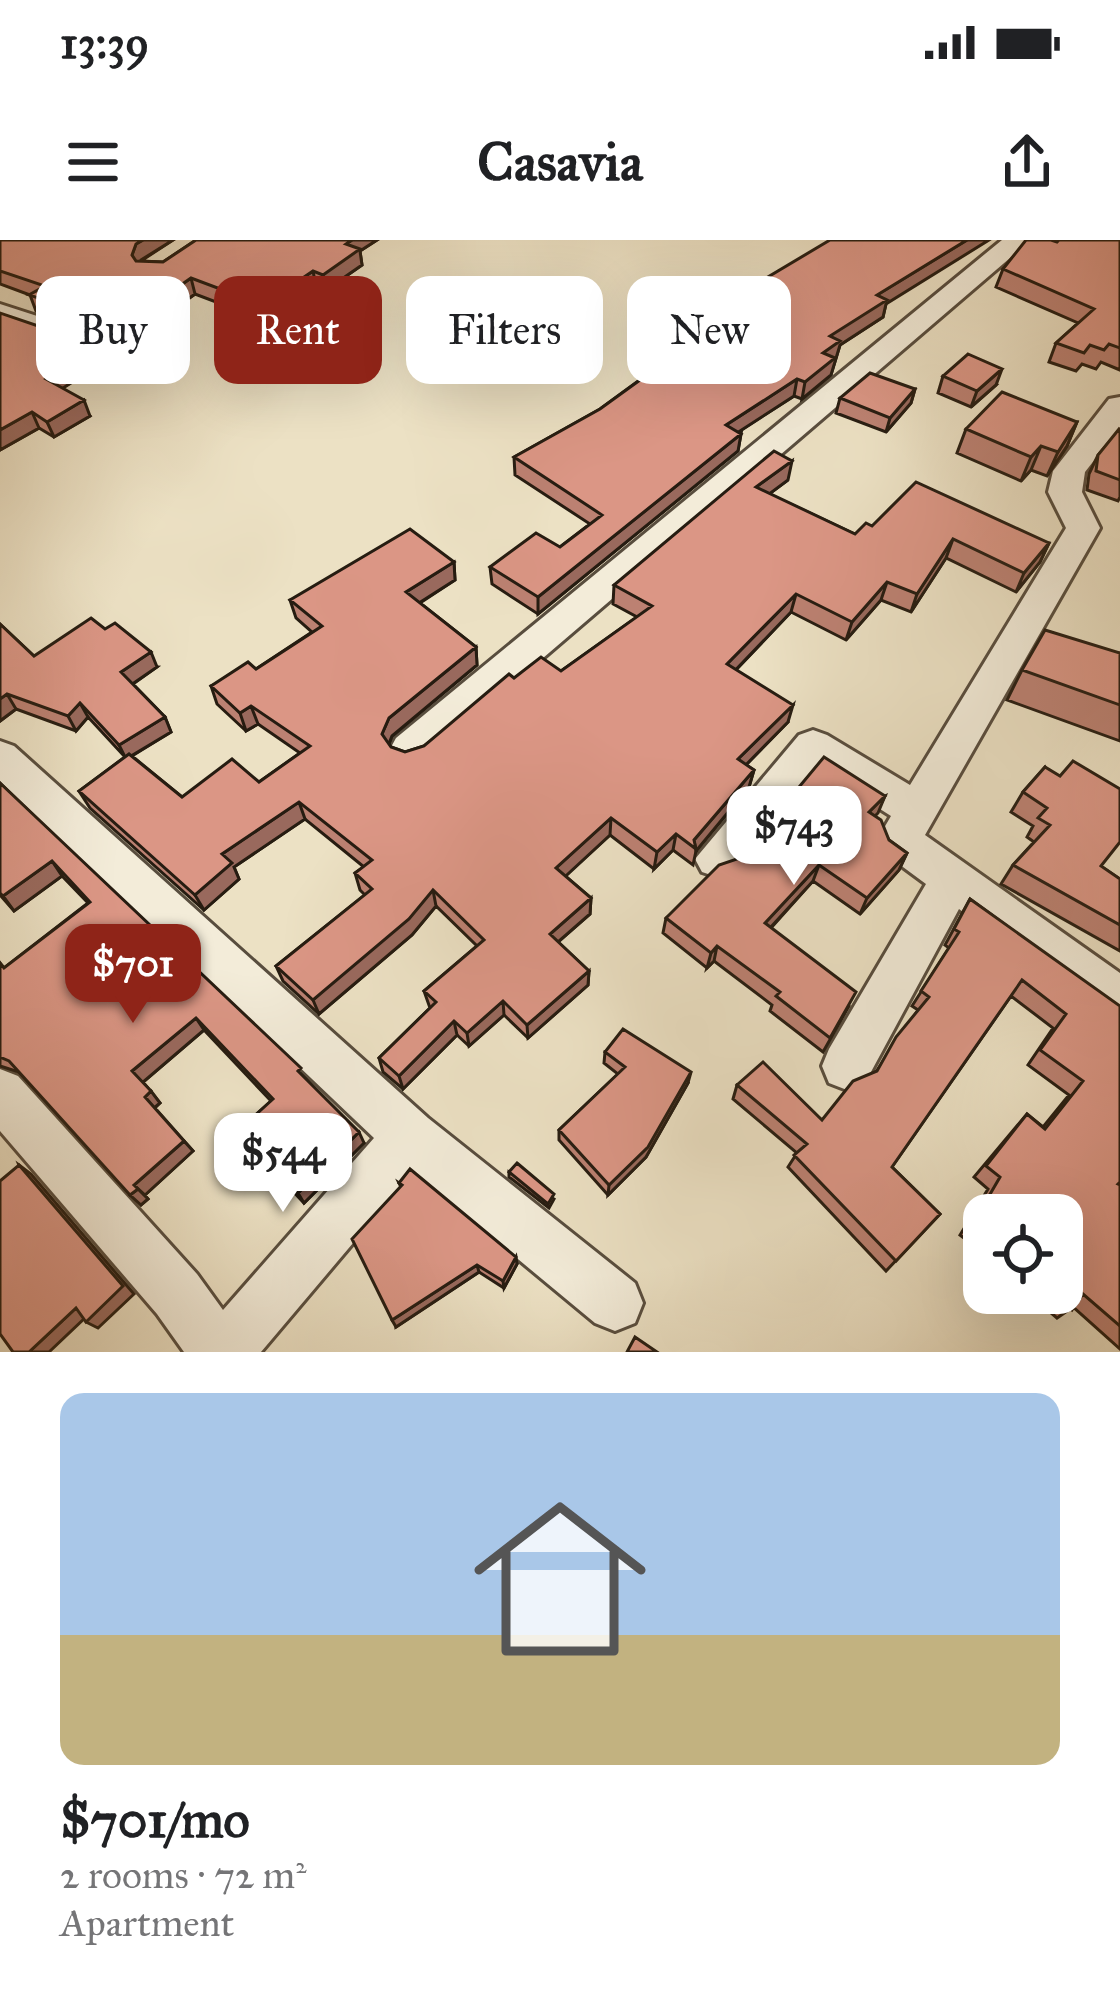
<!DOCTYPE html>
<html lang="en">
<head>
<meta charset="utf-8">
<style>
	:root { --surface:#fff; --page:#f6f6f6; --text:#202124; --muted:#757577; --line:#e0e0e0; --accent:#8f2418 }
	body { margin:0; font-family:"IM FELL Great Primer",serif; background:var(--page); color:var(--text); height:100vh; display:flex; flex-direction:column; font-size:45px; white-space:nowrap }
	* { box-sizing:border-box; margin:0 }
	p { font-size:39px; color:var(--muted) }
	.icon { flex:none; width:66px; height:66px; fill:none; stroke:currentColor; stroke-width:2; stroke-linecap:round; stroke-linejoin:round }
	.map { position:relative; height:1112px; overflow:hidden }
	.details { display:flex; flex-direction:column; background:var(--surface); flex:1 }
	.details>* { flex:none }
	.hud { position:absolute; left:36px; top:36px; width:1050px; height:108px; display:flex; gap:24px }
	.fabs { position:absolute; left:963px; top:954px; display:grid; gap:24px }
	.fabs a { display:grid; place-items:center; width:120px; height:120px; border-radius:24px; background:var(--surface); box-shadow:0 12px 48px #0002; font-size:60px }
	.price { position:absolute; translate:-50% -102px; padding:0 27px; border-radius:24px; background:#fff; color:#222; font-size:39px; line-height:78px; filter:drop-shadow(0 3px 6px #0008) }
	.price::after { content:''; position:absolute; left:50%; top:72px; width:36px; height:27px; margin-left:-18px; background:inherit; clip-path:polygon(0 0,100% 0,50% 100%) }
	.price.current { background:var(--accent); color:#fff }
	ul { padding:0; list-style:none }
	li { display:grid; align-content:center; gap:24px; height:636px; padding:0 60px }
	li+li { border-top:3px solid var(--line) }
	li span { display:grid; place-items:center; height:372px; border-radius:24px; color:#555 }
	li>.icon { margin-inline-start:auto }
	span .icon { width:216px; height:216px; fill:#fffc; stroke-width:1 }
	li b { font-size:51px }
	.tag { padding:0 42px; border-radius:24px; background:var(--surface); box-shadow:0 12px 48px #0002; font-size:42px; line-height:108px }
	.tag.current { background:var(--accent); color:#fff }
	.status { display:flex; justify-content:space-between; align-items:center; height:84px; padding:0 60px; background:var(--surface); direction:ltr }
	.status svg { height:33px; fill:currentColor }
	header { display:flex; justify-content:space-between; align-items:center; height:156px; padding:0 60px; background:var(--surface); font-size:54px; font-weight:700 }
	.map>svg:first-child { display:block }
	.lines { fill:none; stroke-linecap:round; stroke-linejoin:round }
	.minor-casing { stroke:#584d3e; stroke-width:6 }
	.minor { fill:#f3ecd9; fill-rule:evenodd }
	.wall { fill:#bc8172; stroke:#261c11; stroke-width:3 }
	.shaded-wall { fill:#99695d; stroke:#261c11; stroke-width:3 }
	.building { fill:#db9685; stroke:#261c11; stroke-width:3 }
</style>
</head>
<body>
<div class="status"><b>13:39</b><svg viewBox="0 0 49 12"><path d="M0 12V9h3v3zM5 12V6h3v6zM10 12V3h3v9zM15 12V0h3v12zM26 1h20v11H26zM47 4h2v5h-2z"/></svg></div>
<header><svg class="icon" aria-label="menu" viewBox="0 0 24 24"><path d="M4 6h16M4 12h16M4 18h16"/></svg>Casavia<svg class="icon" aria-label="share" viewBox="0 0 24 24"><path d="M12 15V3M7 8l5-5 5 5M5 13v7h14v-7"/></svg></header>
<div class="map">
<svg width="1120" height="1112" viewBox="0 0 1120 1112">
	<rect width="100%" height="100%" fill="#ece1c4"/>
	<filter id="stains"><feTurbulence type="fractalNoise" baseFrequency=".00167" numOctaves="4"/><feColorMatrix values="0 0 0 0 .2 0 0 0 0 .09 0 0 0 0 .02 0 0 0 .5 -.17"/></filter>
	<radialGradient id="worn" r=".72"><stop offset=".6" stop-color="#630" stop-opacity="0"/><stop offset="1" stop-color="#630" stop-opacity=".3"/></radialGradient>
	<g class="lines">
		<defs>
			<path id="minor" d="M1002,0h29l-607,520 -14,5 -14,-5 -6,-11 6,-11z
				M0,64l68,22 5,6 -15,9 -58,-19z
				M1120,157v30l-35,45 -3,20 18,36 -175,307 195,138v49l-17,-7 -144,-106 -94,174 -18,7 -18,-7 -7,-17 7,-17 97,-165 -42,-31 -7,-13 14,-24 -74,-47 -85,103 -15,5 -15,-5 -7,-13 104,-124 14,-5 14,5 83,50 156,-257 -18,-36 5,-21 56,-72z
				M0,501l14,5 414,372 207,165 8,20 -8,20 -20,8 -20,-8 -182,-151 -152,180h-77l-27,-38 -157,-183v-62l18,7 179,198 26,36 151,-172 -374,-356z"/>
		</defs>
		<use href="#minor" class="minor-casing"/>
		<use href="#minor" class="minor"/>
	</g>
	<path class="wall" d="M0,0h173l-32,21 22,1 33,-22h181l-17,11 2,14 -36,25 -10,-4 -50,35 -71,-27 -69,49 2,4 -66,41 28,28 -36,21 -15,-9 -39,22 50,-120 16,-9 -30,-10 -6,-16 -30,-11z
		M1120,0v130l-19,-8 -5,7 -14,-5 -6,7 -27,-9 7,-19 22,-20 -82,-36 7,-18 54,-27z
		M886,64l-3,13 -43,28 -9,30 -29,24 -8,-3 -56,36 3,2 -3,17 -200,163 -46,-30 -2,-17 70,-20 30,-23 -75,-49 -1,-18 86,-48 71,-52 -5,-2 1,-18z
		M943,136l53,9 -25,22 -33,-14z
		M915,149l-4,14 -25,29 -50,-19 4,-15z
		M1077,182l-10,24 -20,30 -16,-6 -10,11 -64,-28 9,-24z
		M1120,190v67l-2,4 -31,-11 2,-16 9,-19z
		M788,240l-19,14 86,40 17,-8 177,17 -9,19 -24,30 -70,-34 -35,54 -30,-12 -35,40 -55,-28 -55,58 52,52 -42,43 8,5 -5,17 -53,64 -3,14 -20,-15 -19,19 -44,-34 -45,41 26,22 -1,16 -32,28 31,29 -1,14 -60,53 -24,-23 -35,31 -12,-11 -54,54 -20,-17 -4,-14 51,-50 -6,-17 53,-45 -41,-40 -24,29 -93,79 -36,-33 -7,-15 89,-71 -5,-5 -5,-17 9,-6 -59,-48 -71,48 5,12 -35,31 -114,-102 -11,-17 46,-34 -37,-40 -12,14 -60,-22 -16,12v-97l34,32 123,11 -24,17 32,33 6,15 -39,24 50,41 77,-15 41,-29 -42,-29 -12,7 -29,-27 -6,-18 45,-17 56,-37 -16,-14 -6,-18 164,-38 1,18 -35,23 56,44 1,18 -85,71 -3,8 2,3 14,5 19,-6 90,-68 47,-7 76,-54 -24,-13 1,-19z
		M1120,413v88l-113,-41 15,-30z
		M1045,527l57,100 18,12v72l-119,-67 12,-19 21,-23 -7,-5 6,-11 -22,-14 12,-20z
		M0,543l306,296 58,64 -60,60 -58,-62 -7,-11 32,-29 -67,-71 -61,52 17,21 -5,5 38,43 -48,44 3,4 -7,6 -122,-133 -19,-6v-103l4,5 84,-65 -26,-27 -48,35 -14,-16z
		M885,556l-10,20 14,24 18,13 -8,17 -39,44 -47,-33 -42,47 78,78 -26,46 -53,-41 2,-6 -58,-44 -7,7 -44,-35 3,-15 74,-60z
		M970,659l144,105 4,180 2,1v164l-47,-42 -16,11 -29,-25h34l-78,-78v38l-24,-18 28,-46 -14,-12 53,-63 16,13 26,-32 -41,-30 25,-37 -42,-32 -119,171 48,47 -54,57 -98,-104 9,-14 -64,-54 4,-14 85,35 54,-48 42,-62 -6,-4 37,-58 -4,-3z
		M605,812l83,31 -42,74 -38,38 -49,-55v-10l59,-56 -14,-11z
		M509,932l45,27 -5,9 -40,-31z
		M399,943l118,81 -13,24 -25,-16 -83,55 5,-140z"/>
	<path class="shaded-wall" d="M143,0h30l-32,20 -4,11 -5,-16 4,-11z
		M352,0h25l-17,11 2,14 -36,25 -3,-15 23,-31z
		M967,0h22l-103,64 -3,13 -43,28 -9,30 -29,24 3,-17 25,-46 47,-41z
		M313,31l3,15 -50,35 -3,-16z
		M191,38l4,16 -69,49 2,4 -76,48 -6,-16z
		M1002,129l-6,16 -25,22 6,-16z
		M797,139l-3,17 -71,46 3,-17z
		M915,149l-4,14 -25,29 4,-14z
		M84,160l6,16 -36,21 -7,-15z
		M32,172l7,16 -39,22v-20z
		M1077,182l-10,24 -20,30 11,-24z
		M741,194l-3,17 -200,163v-17z
		M1041,206l-10,24 -10,11 10,-24z
		M792,221l-4,19 -35,26 3,-19z
		M953,299l-7,19 -35,54 6,-18z
		M1049,303l-9,19 -24,30 8,-19z
		M454,322l1,18 -47,30 -2,-18z
		M887,342l-6,18 -35,40 6,-18z
		M796,354l-5,18 -67,70 3,-18z
		M476,407l1,18 -85,71 -6,15 -4,-17 7,-16z
		M151,412l6,15 -29,20 -7,-15z
		M7,454l9,15 -16,12v-22z
		M80,463l8,14 -12,14 -8,-15z
		M793,465l-5,17 -54,55 4,-18z
		M251,466l7,18 -12,7 -6,-18z
		M165,477l6,15 -45,27 -7,-14z
		M754,530l-5,17 -53,64 -2,-11z
		M885,556l-7,17 -16,16 7,-17z
		M299,562l6,17 -71,48 5,12 -35,31 -9,-15 27,-41z
		M611,578l-1,17 -54,50v-17z
		M676,594l-3,16 -19,19 3,-17z
		M907,613l-8,17 -39,44 7,-16z
		M52,621l10,15 -48,35 -11,-15z
		M819,625l-6,16 -53,58 5,-16z
		M433,650l3,16 -24,29 -93,79 -6,-14z
		M591,658l-1,16 -40,35v-15z
		M717,706l-3,15 -7,7 4,-15z
		M589,731l-1,14 -60,53 -1,-13z
		M503,761l1,14 -35,31 -2,-13z
		M196,778l8,12 -62,53 -10,-12z
		M454,781l3,14 -54,54 -4,-13z
		M691,832l-3,11 -42,74 -38,38 1,-10z
		M151,851l9,12 -6,5 -9,-11z
		M359,892l5,11 -60,60 -6,-10z
		M184,901l9,10 -48,44 -11,-10z
		M19,925l12,9 103,120 -36,34 -12,-6z
		M138,949l10,10 -7,6 -11,-10z
		M516,1017l1,7 -13,24 -1,-7z
		M477,1025l2,7 -83,55 -4,-7z
		M76,1068l12,7 -39,37h-20z"/>
	<path class="building" d="M0,0h143l-7,4 -4,11 4,6 27,1 33,-22h156l-6,4 14,5 -37,26 -10,-4 -50,34 -72,-27 -73,51 4,2 -76,48 38,21 -37,22 -15,-10 -32,18v-117l50,17 21,-13 -8,-11 -34,-11 16,-9 -45,-15z
		M830,0h137l-90,55 10,5 -57,36 10,5 -17,12 12,5 -30,24 -8,-3 -71,46 15,9 -203,163 -48,-30 46,-34 24,14 42,-32 -88,-58 86,-48 87,-63 -20,-9z
		M1026,0h25l6,2 2,-2h61v108l-11,-4 -5,6 -14,-5 -6,8 -28,-10 38,-34 -91,-40z
		M968,114l34,15 -25,22 -34,-15z
		M870,133l45,16 -25,29 -50,-20z
		M1002,152l75,30 -19,30 -17,-6 -10,11 -65,-28z
		M1119,189l1,1v50l-24,-9 2,-16z
		M774,211l18,10 -36,26 99,47 11,-11 6,3 44,-44 133,61 -25,30 -71,-34 -36,55 -30,-12 -35,40 -56,-28 -69,70 66,41 -55,54 16,11 -60,70 2,9 -20,-15 -19,18 -46,-34 -55,50 35,30 -41,36 39,37 -62,54 -24,-24 -36,32 -13,-12 -55,55 -20,-18 57,-56 -12,-11 60,-51 -51,-50 -24,29 -96,81 -37,-34 96,-77 -17,-16 17,-13 -73,-58 -77,52 10,9 -37,32 -116,-104 50,-37 53,43 50,-38 27,23 51,-36 -59,-40 -11,7 -29,-27 37,-24 8,7 66,-43 -32,-26 120,-71 44,33 -48,30 70,55 -87,71 -7,16 9,13 14,5 19,-6 85,-72 5,4 27,-21 20,14 91,-65 -38,-21z
		M91,378l14,11 10,-6 36,29 -30,20 44,45 -46,28 -39,-42 -12,13 -61,-22 -7,5v-75l34,32z
		M1045,390l75,23v52l-98,-35z
		M824,517l61,39 -16,16 12,8 8,20 18,13 -40,45 -48,-33 -54,58 91,69 -26,46 -54,-42 4,-4 -63,-46 -6,7 -45,-35 53,-53 21,-7z
		M1073,521l47,28v53l-19,24 19,13v46l-107,-60 37,-40 -12,-7 9,-10 -24,-16 22,-25 15,9z
		M0,543l301,285 -3,3 61,61 -61,61 -59,-63 34,-31 -77,-81 -64,53 19,20 -6,6 39,44 -50,44 4,4 -8,6 -121,-134 -9,-4v-94l4,5 86,-66 -38,-41 -49,35 -3,-3z
		M970,659l150,107v176l-2,2 2,1v141l-37,-32 -11,16 -19,-17h9v-78h-78v19l-12,-9 28,-48 -14,-11 41,-52 18,15 38,-48 -43,-31 26,-36 -44,-34 -130,187 48,47 -44,47 -102,-106 13,-11 -70,-59 26,-23 59,58 31,-39 24,-10 19,-34 33,-40 -8,-6 38,-59 -5,-3z
		M623,789l68,43 -43,75 -39,38 -50,-55 66,-63 -20,-15z
		M517,923l37,31 -6,10 -39,-32z
		M19,925l104,121 -37,36 -10,-14 -47,44h-16l-13,-18v-153z
		M410,929l106,88 -13,24 -26,-16 -85,55 -40,-81 50,-54 -3,-2z
		M635,1097l22,15h-30z"/>
	<rect width="100%" height="100%" filter="url(#stains)"/>
	<rect width="100%" height="100%" fill="url(#worn)"/>
</svg>
<div class="fabs">
<a><svg class="icon" aria-label="locate" viewBox="0 0 24 24"><circle cx="12" cy="12" r="6"/><path d="M12 2v4M12 18v4M2 12h4M18 12h4"/></svg></a>
</div>
<b class="price" style="left:794px;top:648px">$743</b>
<b class="price current" style="left:133px;top:786px">$701</b>
<b class="price" style="left:283px;top:975px">$544</b>
<div class="hud">
<a class="tag">Buy</a>
<a class="tag current">Rent</a>
<a class="tag">Filters</a>
<a class="tag">New</a>
</div>
</div>
<section class="details">
<ul>
<li><span style="background:linear-gradient(#a9c7e8 65%,#c2b280 0)"><svg class="icon" aria-label="home" viewBox="0 0 24 24"><path d="M3 11l9-7 9 7M6 9v11h12V9"/></svg></span><div><b>$701/mo</b><p>2 rooms · 72 m²</p><p>Apartment</p></div></li>
</ul>
</section>
</body>
</html>
